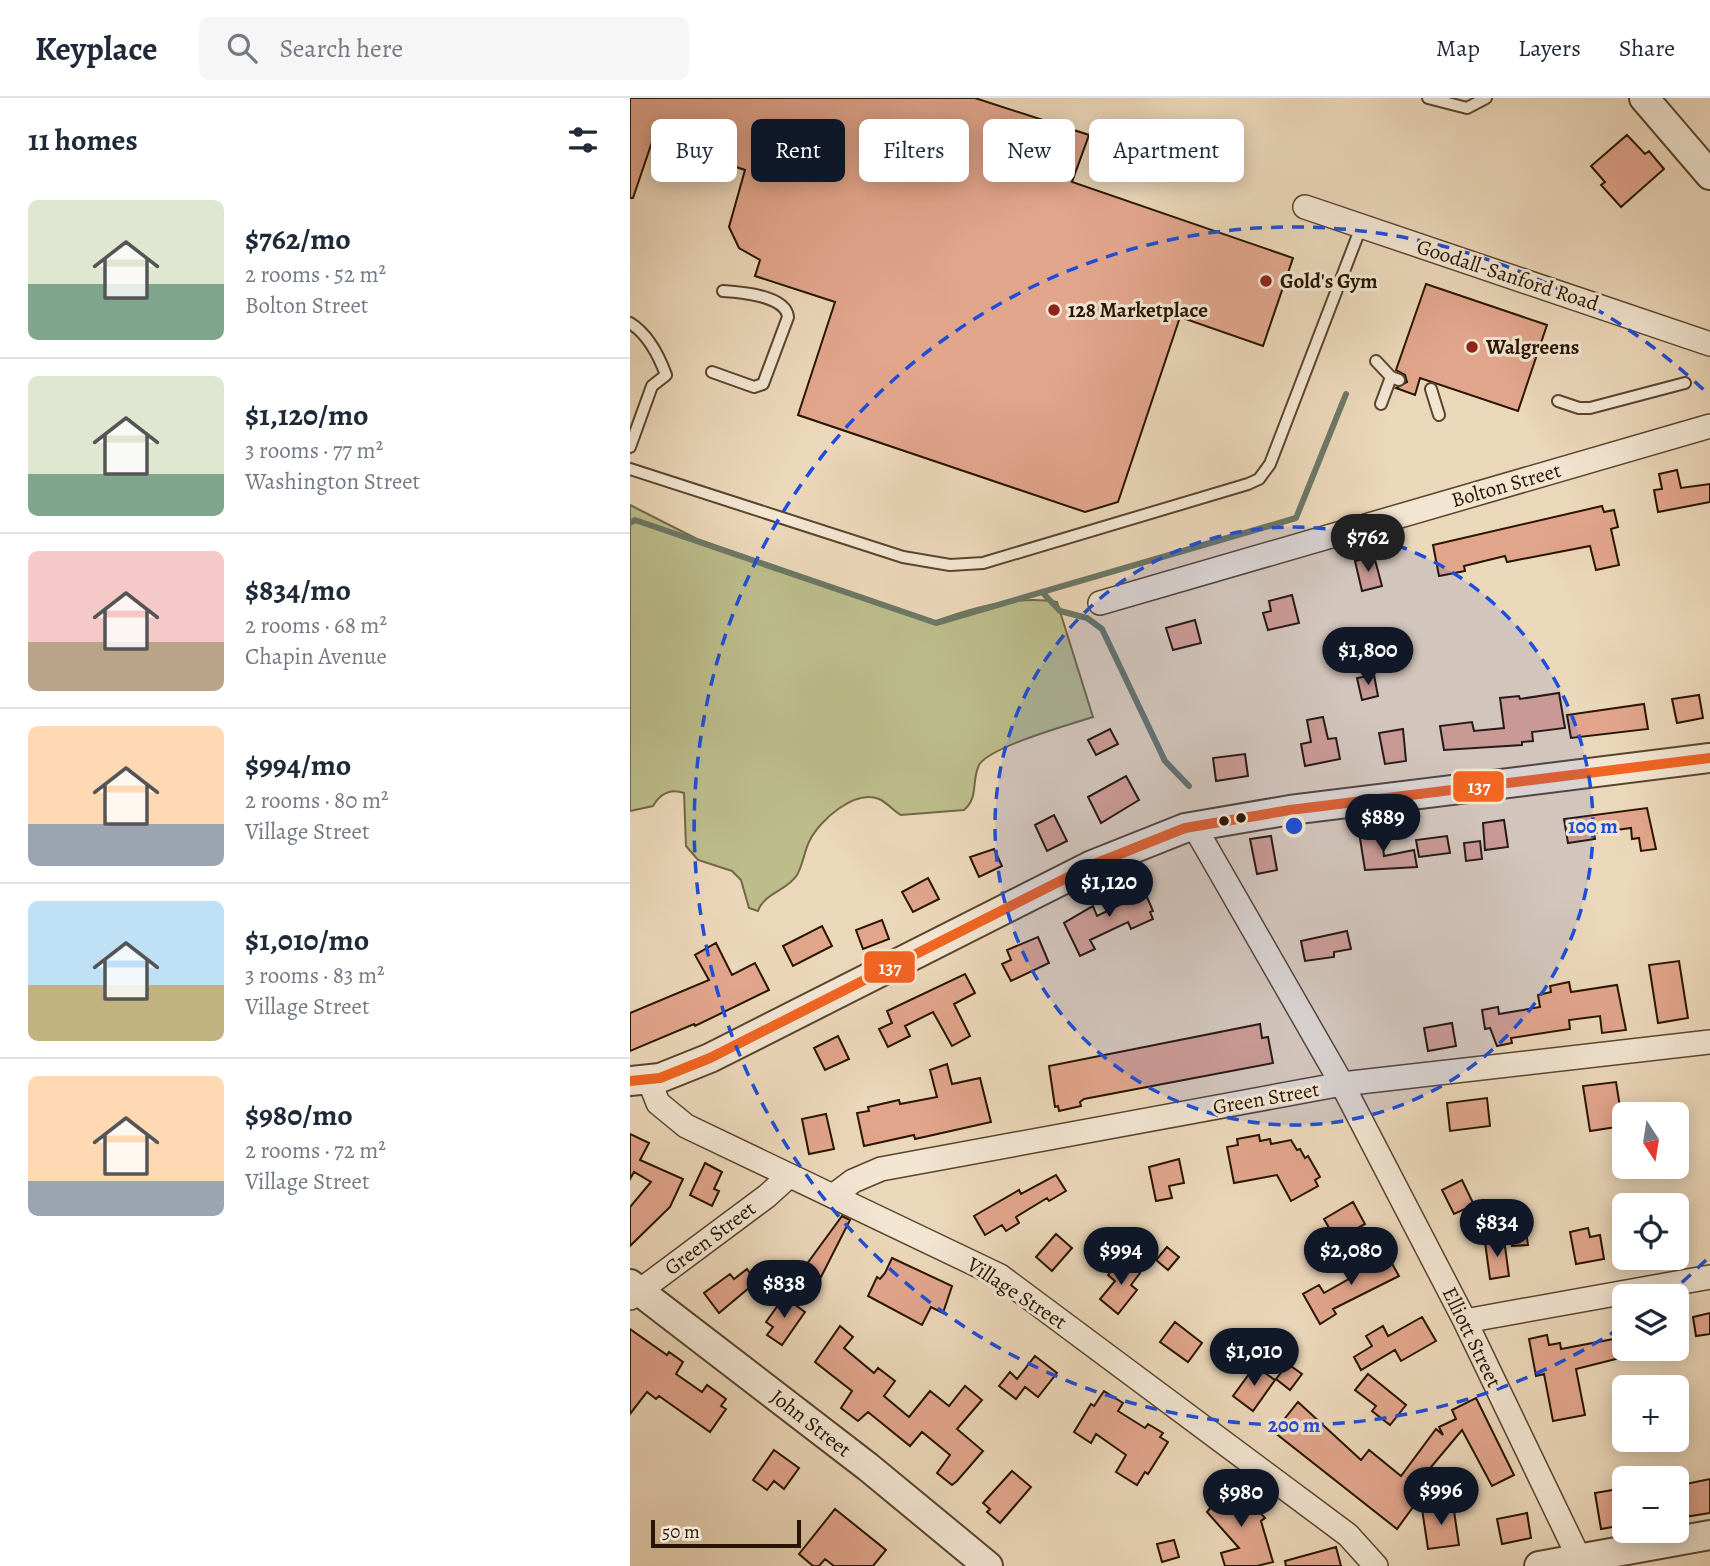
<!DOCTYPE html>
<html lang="en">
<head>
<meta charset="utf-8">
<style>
	:root { --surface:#fff; --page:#f6f6f7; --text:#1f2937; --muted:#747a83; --line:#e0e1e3; --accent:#111827 }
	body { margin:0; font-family:Alegreya,serif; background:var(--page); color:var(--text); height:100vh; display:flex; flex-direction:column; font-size:26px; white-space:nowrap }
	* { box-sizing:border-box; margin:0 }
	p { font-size:23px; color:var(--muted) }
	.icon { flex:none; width:38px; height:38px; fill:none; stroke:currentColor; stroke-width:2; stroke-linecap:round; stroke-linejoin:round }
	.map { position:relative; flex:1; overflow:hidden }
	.details { display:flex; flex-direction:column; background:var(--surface); width:630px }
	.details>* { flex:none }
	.guide { position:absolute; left:21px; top:21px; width:665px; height:63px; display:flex; gap:14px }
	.needle { width:46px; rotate:168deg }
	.tools { position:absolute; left:982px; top:1004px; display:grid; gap:14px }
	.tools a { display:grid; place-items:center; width:77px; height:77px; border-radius:10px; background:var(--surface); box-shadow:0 4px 18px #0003; font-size:35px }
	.scale { position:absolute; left:21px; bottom:18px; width:150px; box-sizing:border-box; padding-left:7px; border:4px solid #281400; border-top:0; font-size:19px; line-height:24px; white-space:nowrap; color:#281400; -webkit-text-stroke:5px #f2e5d2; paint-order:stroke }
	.price { position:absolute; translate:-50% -60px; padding:0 16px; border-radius:24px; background:var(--accent); color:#fff; font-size:23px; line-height:46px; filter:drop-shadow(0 2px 4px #0008) }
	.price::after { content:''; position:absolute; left:50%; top:42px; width:21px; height:16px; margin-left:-10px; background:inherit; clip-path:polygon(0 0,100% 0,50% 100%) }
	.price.active { background:#222; color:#fff }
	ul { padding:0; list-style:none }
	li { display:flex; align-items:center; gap:21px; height:175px; padding:0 28px }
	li+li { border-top:2px solid var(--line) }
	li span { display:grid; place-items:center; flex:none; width:196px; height:140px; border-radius:10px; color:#555 }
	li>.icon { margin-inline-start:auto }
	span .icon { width:84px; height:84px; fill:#fffc; stroke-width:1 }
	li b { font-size:30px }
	h2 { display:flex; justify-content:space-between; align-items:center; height:84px; padding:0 28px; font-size:30px }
	.chip { padding:0 24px; border-radius:10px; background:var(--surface); box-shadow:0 4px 18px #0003; font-size:24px; line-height:63px }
	.chip.active { background:var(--accent); color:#fff }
	header { display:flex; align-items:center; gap:42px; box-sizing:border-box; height:98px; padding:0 35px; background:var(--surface); border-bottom:2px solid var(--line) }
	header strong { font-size:33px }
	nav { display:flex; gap:38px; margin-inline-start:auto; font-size:24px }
	.search { width:490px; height:63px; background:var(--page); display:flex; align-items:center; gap:18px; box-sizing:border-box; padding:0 24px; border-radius:10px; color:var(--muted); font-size:26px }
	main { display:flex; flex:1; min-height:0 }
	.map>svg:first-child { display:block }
	.green { fill:#bcbd8b; stroke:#726846; stroke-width:2 }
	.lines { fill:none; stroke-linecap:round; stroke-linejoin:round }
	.stream { stroke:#6c7866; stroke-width:6 }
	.building { fill:#e1a58c; stroke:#281400; stroke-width:2 }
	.service-casing { stroke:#59452e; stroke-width:14 }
	.minor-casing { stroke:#59452e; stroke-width:26 }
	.tertiary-casing { stroke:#59452e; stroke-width:32 }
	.service { stroke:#f2e5d2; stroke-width:10 }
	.minor { stroke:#f2e5d2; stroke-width:23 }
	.tertiary { stroke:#f2e5d2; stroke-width:28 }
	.bus-1-casing { stroke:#f2e5d2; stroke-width:16 }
	.bus-1 { stroke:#f26522; stroke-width:10 }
	.ring { fill:none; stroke:#1d4ed8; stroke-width:3.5; stroke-dasharray:12 9 }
	.poi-dot { fill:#8f2418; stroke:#f2e5d2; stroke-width:2.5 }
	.bus-dot { fill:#281400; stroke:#f2e5d2; stroke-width:2.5 }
	.labels { text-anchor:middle; stroke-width:6; stroke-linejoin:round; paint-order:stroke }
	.street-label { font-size:21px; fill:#281400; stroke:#f2e5d2 }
	.poi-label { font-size:21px; font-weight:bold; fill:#281400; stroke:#f2e5d2; text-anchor:start }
	.centre { fill:#1d4ed8; stroke:#f2e5d2; stroke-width:3.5 }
	.ring-label { font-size:21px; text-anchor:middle; font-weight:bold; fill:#1d4ed8; stroke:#f2e5d2; stroke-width:6; stroke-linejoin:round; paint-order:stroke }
	.line-badge { stroke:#f2e5d2; stroke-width:2.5 }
	.badge-label { font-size:19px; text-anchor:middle; font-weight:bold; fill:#fff }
</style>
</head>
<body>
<header>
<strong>Keyplace</strong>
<div class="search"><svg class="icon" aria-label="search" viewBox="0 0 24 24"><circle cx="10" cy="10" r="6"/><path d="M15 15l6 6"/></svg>Search here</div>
<nav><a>Map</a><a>Layers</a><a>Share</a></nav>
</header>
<main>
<section class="details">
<h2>11 homes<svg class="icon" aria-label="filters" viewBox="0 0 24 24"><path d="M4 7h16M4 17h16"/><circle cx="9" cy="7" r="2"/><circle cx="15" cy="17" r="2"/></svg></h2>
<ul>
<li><span style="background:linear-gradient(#dfe7d0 60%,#7fa58c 0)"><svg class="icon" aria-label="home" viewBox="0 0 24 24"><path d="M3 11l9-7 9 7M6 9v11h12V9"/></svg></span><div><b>$762/mo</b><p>2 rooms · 52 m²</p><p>Bolton Street</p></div></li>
<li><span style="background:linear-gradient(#dfe7d0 70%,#7fa58c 0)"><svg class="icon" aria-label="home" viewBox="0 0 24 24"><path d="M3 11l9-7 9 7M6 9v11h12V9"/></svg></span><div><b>$1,120/mo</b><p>3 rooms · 77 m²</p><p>Washington Street</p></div></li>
<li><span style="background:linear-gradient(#f6c9c9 65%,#b9a48a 0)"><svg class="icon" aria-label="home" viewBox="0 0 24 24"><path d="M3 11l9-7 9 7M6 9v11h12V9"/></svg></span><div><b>$834/mo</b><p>2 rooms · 68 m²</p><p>Chapin Avenue</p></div></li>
<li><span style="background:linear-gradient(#ffd9b3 70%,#9aa5b1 0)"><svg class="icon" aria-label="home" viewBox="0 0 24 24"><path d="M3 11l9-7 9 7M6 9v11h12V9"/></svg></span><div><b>$994/mo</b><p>2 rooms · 80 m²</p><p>Village Street</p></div></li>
<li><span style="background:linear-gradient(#bfe0f5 60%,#c2b280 0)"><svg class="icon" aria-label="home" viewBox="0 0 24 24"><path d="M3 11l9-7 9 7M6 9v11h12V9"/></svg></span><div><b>$1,010/mo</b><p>3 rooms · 83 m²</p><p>Village Street</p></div></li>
<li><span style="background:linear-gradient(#ffd9b3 75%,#9aa5b1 0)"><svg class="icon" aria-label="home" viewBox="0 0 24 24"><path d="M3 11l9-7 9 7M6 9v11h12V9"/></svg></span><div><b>$980/mo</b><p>2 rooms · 72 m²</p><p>Village Street</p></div></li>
</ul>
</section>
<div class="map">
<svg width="1080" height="1468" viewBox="0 0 1080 1468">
	<rect width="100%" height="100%" fill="#ebd7b9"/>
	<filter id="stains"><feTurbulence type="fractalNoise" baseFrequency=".00286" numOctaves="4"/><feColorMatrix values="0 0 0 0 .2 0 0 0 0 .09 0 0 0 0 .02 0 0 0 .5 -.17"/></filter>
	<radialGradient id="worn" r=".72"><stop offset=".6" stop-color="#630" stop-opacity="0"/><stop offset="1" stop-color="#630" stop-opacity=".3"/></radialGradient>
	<path class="green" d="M0,407l67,34 237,83c37,-14 84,-27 123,-20l36,115c-22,7 -104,30 -114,48 -8,17 0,32 -15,45l-63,5c-8,-4 -13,-12 -22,-16 -24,-10 -59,21 -69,41 -6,11 -7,25 -13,35 -10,16 -33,18 -39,36l-9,-3 -8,-28 -9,-9 -34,-11 -12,-14 -2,-53c-14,-5 -24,1 -31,13l-23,5z"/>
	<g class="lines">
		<path class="stream" d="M0,425l5,-3 301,103 360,-105 50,-124
			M412,494l18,19 27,7 15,11 63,132 24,25"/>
	</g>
	<path class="building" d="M0,0h345l114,37 -17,47 221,76 -30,88 -83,-29 -62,185 -33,10 -287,-97 37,-113 -80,-26 5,-16 -21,-12 -10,-21 16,-57 -92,-31 -20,59h-3z
		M997,37l18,19 4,-3 15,18 -43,38 -20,-22 4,-3 -14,-16z
		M796,186l121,41 -29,86 -98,-33 -5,17 -19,-7 11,-6 -2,-7 -9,-5z
		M1047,372l4,18 29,-4v18l-52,10 -4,-22 8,-1 -3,-15z
		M972,408l2,6 10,-2 4,17 -7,2 8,36 -23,5 -6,-24 -83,16 -2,-6 -41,10 1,5 -26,5 -6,-31z
		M744,458l8,30 -20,5 -7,-30z
		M662,497l7,28 -31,7 -5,-17 8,-2 -2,-10z
		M565,522l6,23 -28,7 -7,-22z
		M744,577l4,21 -16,4 -5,-22z
		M929,595l6,35 -33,4 1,9 -11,1v3l-78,5 -4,-24 32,-4 2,9 30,-3 -4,-30 19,-2 1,3z
		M1069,597l4,23 -26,5 -5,-24z
		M1014,606l4,25 -77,9 -4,-23z
		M693,619l5,22 8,-1 4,21 -35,7 -4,-22 10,-2 -4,-22z
		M480,631l8,15 -22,11 -8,-15z
		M773,631l3,32 -21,3 -6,-31z
		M615,656l3,22 -32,5 -3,-23z
		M496,678l13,24 -38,23 -13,-26z
		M1017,710l9,41 -15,2 -2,-13 -7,1 -1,-11 -37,5 1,6 -27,4 -4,-24z
		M424,717l13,26 -20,10 -12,-26z
		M874,722l4,27 -23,3 -2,-27z
		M751,731l3,27 30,-6 3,17 -52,3 -6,-38z
		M641,738l6,34 -20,4 -7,-35z
		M817,738l3,17 -31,4 -3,-17z
		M850,743l2,18 -16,2 -2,-18z
		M364,751l8,17 -23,11 -9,-20z
		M298,780l11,21 -26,13 -11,-20z
		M511,785l12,28 -3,1 3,7 -22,10 -3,-7 -38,18 5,9 -15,7 -16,-33 29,-17 4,10 31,-15 -5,-11z
		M252,822l7,19 -26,10 -7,-19z
		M192,828l10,20 -39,20 -10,-20z
		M717,833l4,18 -17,3v5l-29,4 -4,-20z
		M408,839l11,26 -38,18 -9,-17 9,-4 -4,-10z
		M86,845l16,32 23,-12 14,27 -74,36 -1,-2 -64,27v-38l79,-33 -14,-25z
		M1049,863l9,57 -30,5 -9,-58z
		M335,876l10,19 -21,11 16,32 -18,10 -19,-34 -28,14 5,10 -22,11 -9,-18 13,-6 -5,-12z
		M939,884l2,10 46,-7 9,45 -24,3 -2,-17 -31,4 1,9 -59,9 1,5 -15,3 -7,-18 -5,1 -3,-19 16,-3 1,7 41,-7 -2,-12 13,-3 -1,-6z
		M822,925l4,23 -28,5 -4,-23z
		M630,926l2,14 6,-1 5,26 -189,36 -4,3 1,4 -22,5 -1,-5 -3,1 -6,-41z
		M208,938l11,23 -24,11 -11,-22z
		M317,966l5,20 28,-6 11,44 -76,17 -1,-4 -50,11 -7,-33 12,-2 -1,-4 31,-7 1,4 37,-7 -7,-27z
		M986,984l7,44 -33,5 -7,-45z
		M857,1000l3,28 -40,5 -3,-28z
		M196,1016l8,35 -25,5 -7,-35z
		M0,1036l19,9 -9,17 43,19 -13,28 -40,39v-39l21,-25 -17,-10 -4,7z
		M629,1037l1,6 10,-2 1,5 20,-4 6,10 3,-1 5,9 3,-2 12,21 -5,3 3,6 -27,15 -14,-26 -43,8 -7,-36 11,-2 -1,-6z
		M549,1061l5,24 -15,3 3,12 -16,3 -7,-34z
		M75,1065l17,9 -8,17 5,2 -7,15 -22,-11z
		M426,1077l10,16 -17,10 -2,-3 -31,19 3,6 -13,8 -4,-6 -17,10 -11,-19 45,-26 2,4z
		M832,1082l12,25 -20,9 -12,-24z
		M723,1104l12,22 -29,16 -12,-21z
		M212,1118l8,4 -29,57 -17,-9z
		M895,1126l3,21 -16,1 -2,-21z
		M958,1130l2,9 10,-2 4,24 -28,5 -6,-32z
		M426,1136l16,14 -20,23 -16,-14z
		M874,1141l5,37 -19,3 -5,-37z
		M537,1149l12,10 -11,13 -12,-10z
		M756,1155l13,23 -66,33 3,5 -16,10 -17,-30 16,-9 5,8 30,-17 -2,-5z
		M262,1160l60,28 -9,27 -12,-6 -9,18 -54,-29 9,-19 3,2 5,-6z
		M491,1161l19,14 -9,12 6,5 -19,24 -18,-15 15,-18 -7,-6z
		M117,1171l9,13 -37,31 -15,-20 26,-19 4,5z
		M154,1199l21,15 -23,33 -15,-10 6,-8 -7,-5z
		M1080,1215v21l-14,2 -3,-19z
		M792,1219l14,24 -35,20 -6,-11 -34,20 -7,-13 18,-11 -6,-10 17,-10 5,10z
		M545,1224l27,21 -14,19 -28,-20z
		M210,1228l13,11 -9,11 30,25 4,-5 17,13 -11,15 25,21 21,-26 19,15 16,-20 17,14 -25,29 26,22 -26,30 -5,4 -15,-12 13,-18 -28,-23 -12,14 -42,-34 -10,9 -17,-13 11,-17 -37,-29z
		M0,1231l37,26 2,-3 14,10 -7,12 26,18 5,-7 19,14 -5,7 5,3 -16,23 -51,-36 -3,3 -9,-7 -17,22z
		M917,1237l2,10 11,-2 1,6 63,-12v20l-48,12 9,46 -32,6 -9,-47 -8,2 -7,-37z
		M405,1258l22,17 -19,24 -13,-10 -9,12 -17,-13 11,-14 7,7z
		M658,1266l14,10 -12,16 -14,-11z
		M625,1268l20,14 -22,31 -20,-15z
		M738,1276l38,31 -16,20 -18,-14 4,-5 -21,-16z
		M474,1293l19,12 -5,8 27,17 3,-4 15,9 -3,4 8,5 -20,32 -3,-2 -8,13 -21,-13 10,-17 -30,-21 -5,9 -17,-11 17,-28 3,2z
		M846,1300l38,77 -22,11 -30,-56 -46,55 8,7 -27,37 -123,-97 24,-30 63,58 8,-10 32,26 35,-47 7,6 -4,-8 17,-8 -4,-9z
		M144,1352l25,18 -15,21 -10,-8 -7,9 -14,-10z
		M382,1373l19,16 -31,36 -13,-11 3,-3 -7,-6z
		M1080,1381v34l-32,5 -2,-32z
		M599,1387l11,9 2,-2 23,26 -4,3 12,41 -16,4h-32l-4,-13 18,-5 -32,-36z
		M994,1390v37l-23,4 -6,-36z
		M823,1406l6,41 -31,4 -6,-40z
		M205,1411l51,41 -13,16h-39l-9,-7 -6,7h-6l-14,-12z
		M897,1415l4,25 -29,6 -5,-25z
		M544,1442l5,17 -17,5 -5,-18z
		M706,1449l5,19h-55l-1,-5z"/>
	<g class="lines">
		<defs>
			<path id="service" d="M798,0l39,10 19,-10
				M0,225c18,11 29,33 36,52l-14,11 -22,61
				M746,263l15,16 8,3
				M82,274l42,15 9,-3 25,-67c-2,-21 -47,-25 -65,-26
				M801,291l8,26
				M928,303l21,7h11l95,-25
				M751,306l10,-27
				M0,371l273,88 47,8 33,-2 265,-79 11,-5 11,-15 91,-237"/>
			<path id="minor" d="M675,109l405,137
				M470,505l610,-177
				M564,728l148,258 123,237 114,237
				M19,982l9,23 28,23 314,150 348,259 28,31
				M203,1098l20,-15 28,-12 461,-85 368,-42
				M0,1200l137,-102 22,-20
				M835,1223l245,-44"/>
			<path id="tertiary" d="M1014,0l66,77
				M0,983l30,-3 50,-20 382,-193 93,-37 105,-18 420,-52
				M0,1186l238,183 120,99
				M909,1468l171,-31"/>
		</defs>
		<use href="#service" class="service-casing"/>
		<use href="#minor" class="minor-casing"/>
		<use href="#tertiary" class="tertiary-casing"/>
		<use href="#service" class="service"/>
		<use href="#minor" class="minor"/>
		<use href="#tertiary" class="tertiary"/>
		<defs>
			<path id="bus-1" d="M0,983l30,-3 50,-20 382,-193 93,-37 105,-18 420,-52"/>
		</defs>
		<use href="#bus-1" class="bus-1-casing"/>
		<use href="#bus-1" class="bus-1"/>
	</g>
	<circle cx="664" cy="728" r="299" fill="#1d4ed8" fill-opacity=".12"/>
	<g class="ring">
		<circle cx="664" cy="728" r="299"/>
		<path d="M1076 1162A599 599 0 0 1 1037 1197M990 1230A599 599 0 1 1 1076 294"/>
	</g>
	<g class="poi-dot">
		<circle cx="636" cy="183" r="7"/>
		<circle cx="424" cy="212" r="7"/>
		<circle cx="842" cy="249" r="7"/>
	</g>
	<g class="bus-dot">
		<circle cx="611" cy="720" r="6"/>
		<circle cx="594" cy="723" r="6"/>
	</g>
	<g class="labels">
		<g class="street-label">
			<text transform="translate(878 177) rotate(18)" y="7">Goodall-Sanford Road</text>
			<text transform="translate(876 387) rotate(-16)" y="7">Bolton Street</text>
			<text transform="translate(636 1000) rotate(-10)" y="7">Green Street</text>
			<text transform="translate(80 1140) rotate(-37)" y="7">Green Street</text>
			<text transform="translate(387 1195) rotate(33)" y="7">Village Street</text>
			<text transform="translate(842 1239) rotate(64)" y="7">Elliott Street</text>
			<text transform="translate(181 1325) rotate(38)" y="7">John Street</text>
		</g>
		<g class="poi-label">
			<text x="650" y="190">Gold's Gym</text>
			<text x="438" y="219">128 Marketplace</text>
			<text x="856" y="256">Walgreens</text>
		</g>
	</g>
	<circle cx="664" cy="728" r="10" class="centre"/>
	<g class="ring-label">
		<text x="963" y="735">100 m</text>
		<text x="664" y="1334">200 m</text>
	</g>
	<g class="line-badge">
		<rect x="822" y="672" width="53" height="33" rx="7" fill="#f26522"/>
		<rect x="233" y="852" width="53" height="34" rx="7" fill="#f26522"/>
	</g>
	<g class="badge-label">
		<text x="849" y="695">137</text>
		<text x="260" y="876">137</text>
	</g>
	<rect width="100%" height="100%" filter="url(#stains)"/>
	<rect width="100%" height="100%" fill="url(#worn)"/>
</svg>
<div class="tools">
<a><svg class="needle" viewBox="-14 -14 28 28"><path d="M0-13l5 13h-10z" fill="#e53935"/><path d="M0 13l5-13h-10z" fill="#747a83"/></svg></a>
<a><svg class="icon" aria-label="locate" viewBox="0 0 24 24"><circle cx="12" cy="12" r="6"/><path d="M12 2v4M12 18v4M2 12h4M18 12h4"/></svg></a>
<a><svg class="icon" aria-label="layers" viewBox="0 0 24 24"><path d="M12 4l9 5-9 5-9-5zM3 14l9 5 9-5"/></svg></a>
<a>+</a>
<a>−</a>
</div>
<div class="scale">50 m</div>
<b class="price active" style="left:738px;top:476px">$762</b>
<b class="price" style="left:738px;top:589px">$1,800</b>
<b class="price" style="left:753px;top:756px">$889</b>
<b class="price" style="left:479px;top:821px">$1,120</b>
<b class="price" style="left:867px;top:1161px">$834</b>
<b class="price" style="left:491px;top:1189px">$994</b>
<b class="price" style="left:721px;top:1189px">$2,080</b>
<b class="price" style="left:154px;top:1222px">$838</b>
<b class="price" style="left:624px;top:1290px">$1,010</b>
<b class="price" style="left:811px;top:1429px">$996</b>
<b class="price" style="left:611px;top:1431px">$980</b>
<div class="guide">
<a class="chip">Buy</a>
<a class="chip active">Rent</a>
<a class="chip">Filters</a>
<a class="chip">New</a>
<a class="chip">Apartment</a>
</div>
</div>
</main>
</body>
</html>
